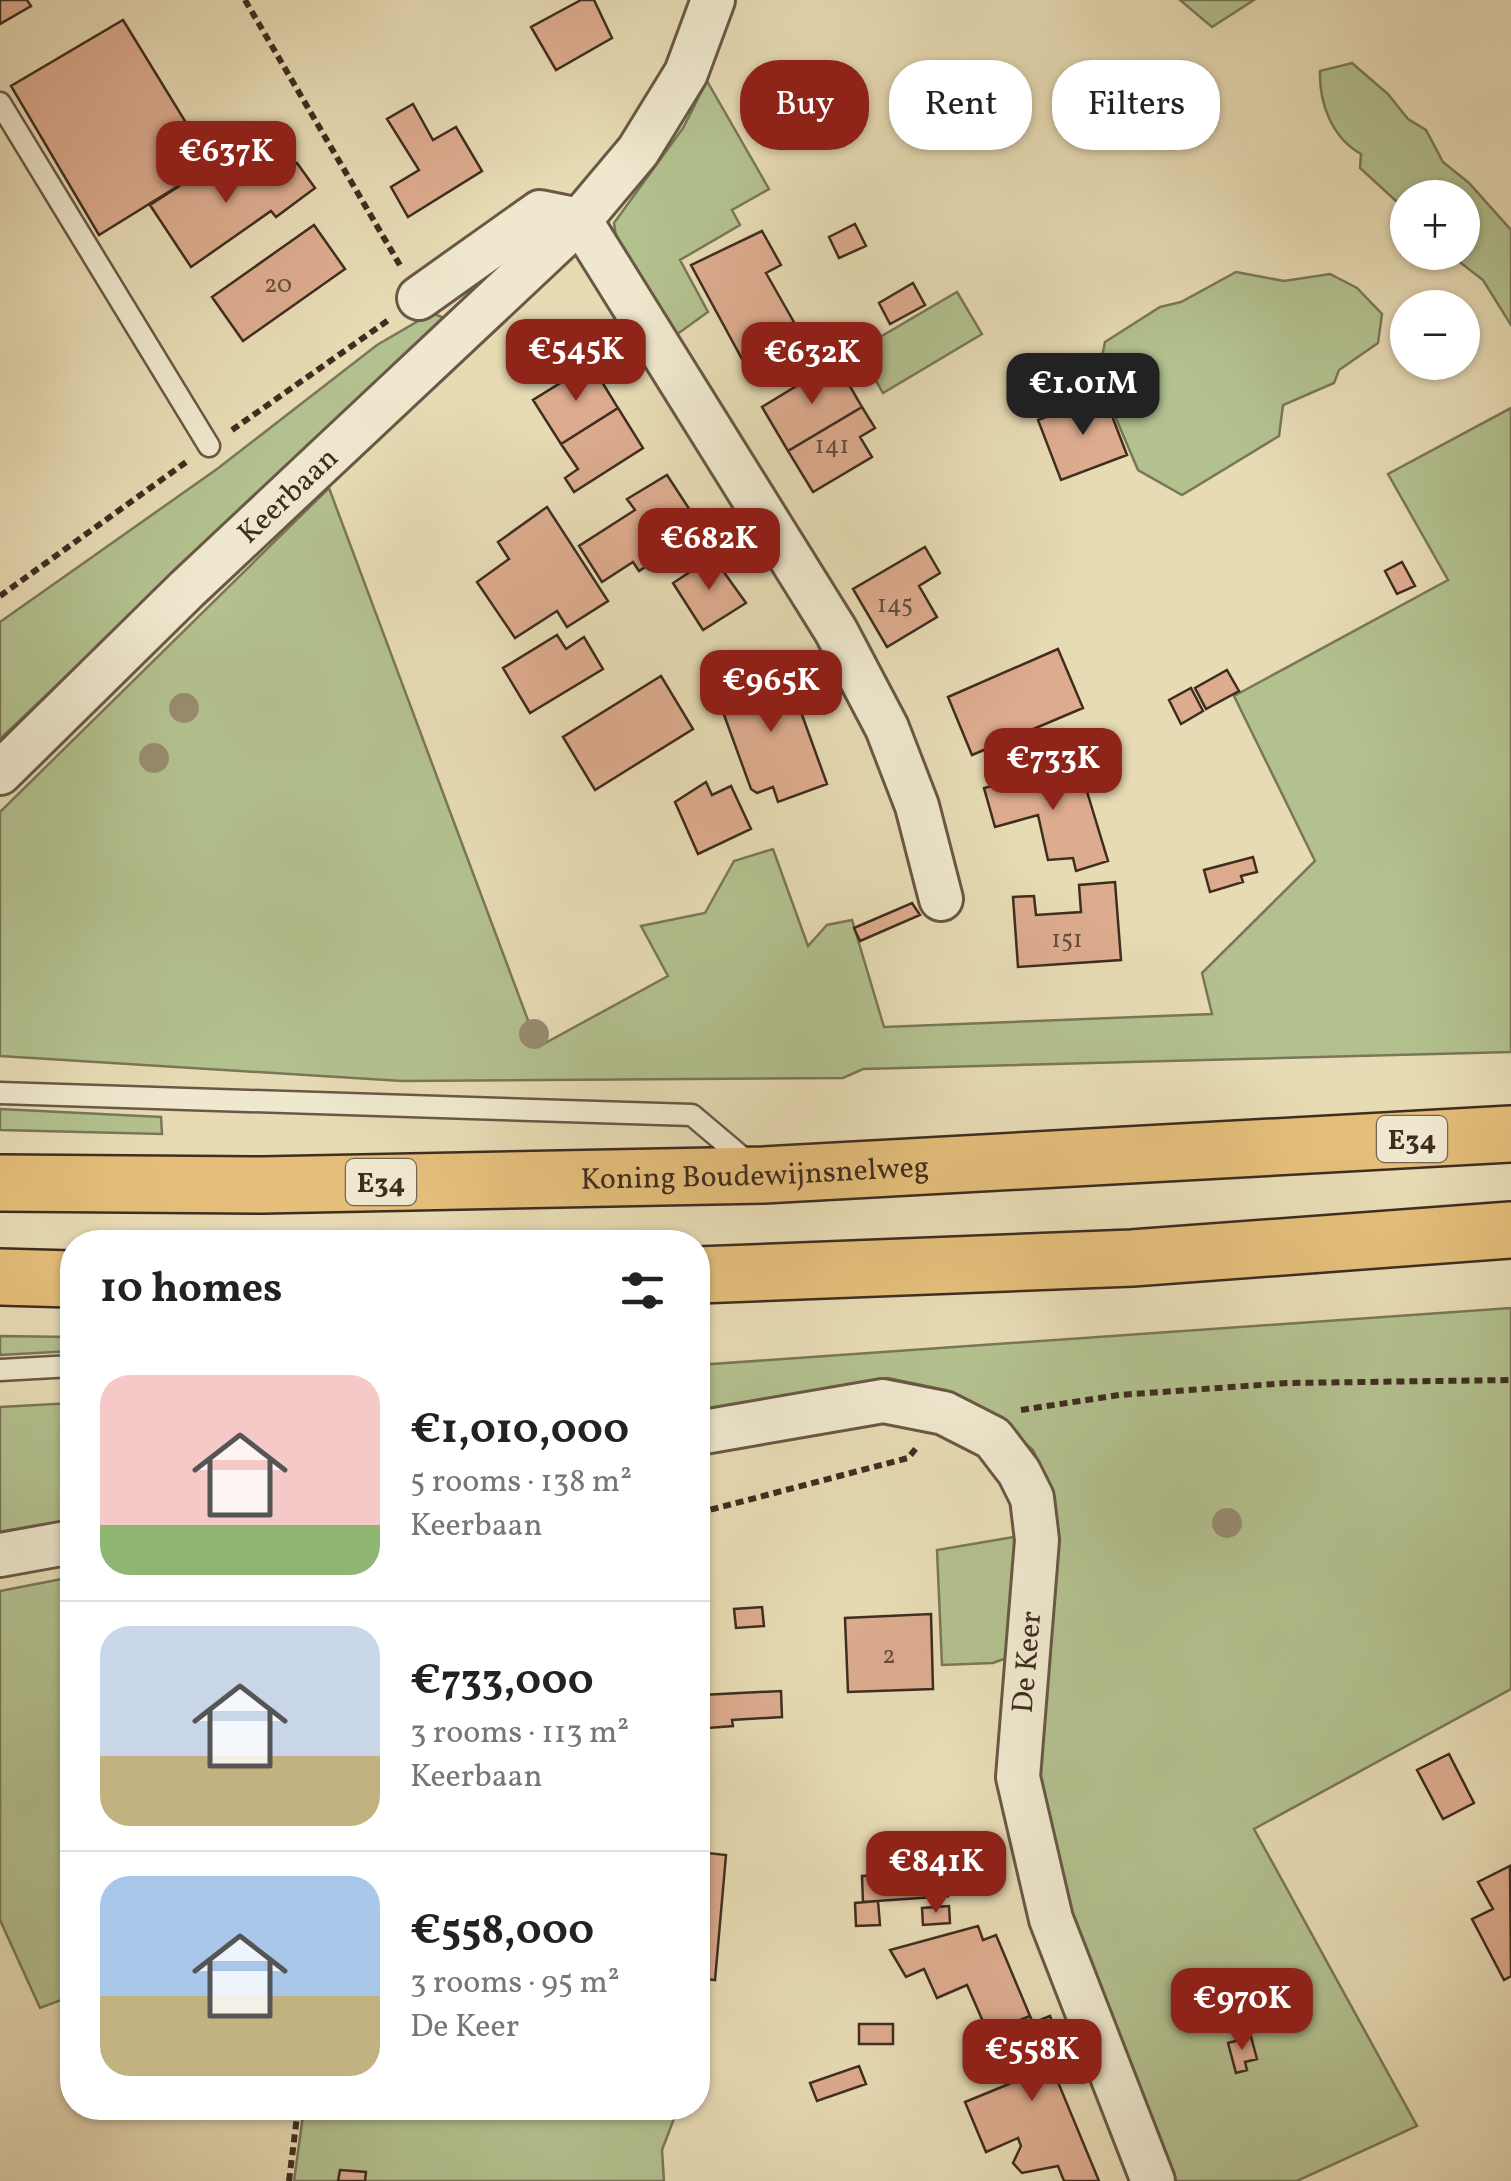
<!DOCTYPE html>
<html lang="en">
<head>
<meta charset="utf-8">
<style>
	:root { --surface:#fff; --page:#f2f2f2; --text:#222; --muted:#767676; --line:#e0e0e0; --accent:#8f2418 }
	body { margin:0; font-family:Vollkorn,serif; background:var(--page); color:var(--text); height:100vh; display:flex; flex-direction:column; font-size:38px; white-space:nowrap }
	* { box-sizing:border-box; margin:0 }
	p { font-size:32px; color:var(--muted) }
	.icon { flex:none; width:55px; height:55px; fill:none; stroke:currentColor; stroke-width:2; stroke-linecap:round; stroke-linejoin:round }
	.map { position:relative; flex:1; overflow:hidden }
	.sheet { position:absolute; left:60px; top:1230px; width:650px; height:890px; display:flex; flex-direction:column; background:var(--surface); border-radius:40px; box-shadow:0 2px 8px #0004 }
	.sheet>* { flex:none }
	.guide { position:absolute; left:740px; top:60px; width:620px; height:90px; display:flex; gap:20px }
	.fabs { position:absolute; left:1390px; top:180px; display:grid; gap:20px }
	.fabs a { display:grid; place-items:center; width:90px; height:90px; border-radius:50%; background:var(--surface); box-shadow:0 2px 8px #0004; font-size:50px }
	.price { position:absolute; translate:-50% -85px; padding:0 22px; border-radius:20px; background:var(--accent); color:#fff; font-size:32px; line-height:65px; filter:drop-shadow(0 2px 5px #0008) }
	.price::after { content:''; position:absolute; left:50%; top:60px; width:30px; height:22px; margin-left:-15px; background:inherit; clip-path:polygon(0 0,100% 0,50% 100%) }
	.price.current { background:#222; color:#fff }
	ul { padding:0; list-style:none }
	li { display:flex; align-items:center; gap:30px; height:250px; padding:0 40px }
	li+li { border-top:2px solid var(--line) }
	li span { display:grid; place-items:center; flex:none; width:280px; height:200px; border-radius:30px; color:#555 }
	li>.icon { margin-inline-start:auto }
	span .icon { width:120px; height:120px; fill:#fffc; stroke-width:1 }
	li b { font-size:42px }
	h2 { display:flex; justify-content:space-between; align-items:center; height:120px; padding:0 40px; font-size:42px }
	.tag { padding:0 35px; border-radius:40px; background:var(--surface); box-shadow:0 2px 8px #0004; font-size:35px; line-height:90px }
	.tag.current { background:var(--accent); color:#fff }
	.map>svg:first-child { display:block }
	.green { fill:#b3c18f; stroke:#797758; stroke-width:2.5 }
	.building { fill:#ddac8f; stroke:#3f2d20; stroke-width:2.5 }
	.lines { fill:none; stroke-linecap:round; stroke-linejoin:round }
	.lane-casing { stroke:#695845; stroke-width:25 }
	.street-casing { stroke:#695845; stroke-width:48 }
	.highway-casing { stroke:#3f2d20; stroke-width:60 }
	.path { stroke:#3f2d20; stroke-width:6; stroke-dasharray:8 5; stroke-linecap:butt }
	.lane { stroke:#efe8ce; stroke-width:20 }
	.street { stroke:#efe8ce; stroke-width:42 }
	.highway { stroke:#e4be7a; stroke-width:55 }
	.tree { fill:#978c6f }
	.labels { text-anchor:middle; stroke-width:8; stroke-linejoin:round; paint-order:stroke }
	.number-label { font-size:25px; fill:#664d3c }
	.shield { fill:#efe8ce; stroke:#746554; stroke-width:2.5 }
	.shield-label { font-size:28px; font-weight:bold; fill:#3f2d20 }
	.street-label { font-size:30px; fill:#3f2d20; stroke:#efe8ce }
</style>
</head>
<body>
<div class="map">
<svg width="1511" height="2181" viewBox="0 0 1511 2181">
	<rect width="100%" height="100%" fill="#e7dbb4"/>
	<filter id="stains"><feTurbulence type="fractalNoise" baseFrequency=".002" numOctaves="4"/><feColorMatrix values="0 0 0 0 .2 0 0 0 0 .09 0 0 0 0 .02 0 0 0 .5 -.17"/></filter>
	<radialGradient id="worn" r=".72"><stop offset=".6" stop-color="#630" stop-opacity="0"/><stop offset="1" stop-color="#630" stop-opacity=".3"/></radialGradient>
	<path class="green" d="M1180,0h74l-42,27z
		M1352,63l36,31 20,25 18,11 17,32 26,21 42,47v95l-28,-45 -35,-27 14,-1v-54h-54l-1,13 -47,-43 1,-14c-29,-16 -42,-51 -41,-83z
		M707,81l62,108 -37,21 8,15 -60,35 28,52 -32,23 -59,-92 -3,-20 69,-95z
		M1236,272l48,9 46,-7 27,14 25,26 -4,29 -39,27 -5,13 -51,22 -4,31 -97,59 -44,-25 -40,-94 7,-34 55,-35 21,-5z
		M957,292l25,42 -99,59 -25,-43z
		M432,313l12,5 -444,421v-117l217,-153 160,-124z
		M1511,408v644l-648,17 -20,9 -441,3 -402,-25v-244l329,-324 209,559 130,-71 -27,-50 64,-13 29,-52 39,-12 35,97 19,-21 25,-5 32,107 328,-13 -10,-41 113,-112 -81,-165 214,-116 -60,-106z
		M0,1109l161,8 1,17 -162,-4z
		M1511,1308v381l-257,140 163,297 -120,55h-126l-110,-282 -27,-144 17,-247 -5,-30 -13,-28 -48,-41 -40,-19 -57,-12 -190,32v-45z
		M0,1336l72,1v14l-72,4z
		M72,1403v119l-72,12v-127z
		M1020,1536l-8,120 -19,7 -51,2 -5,-115z
		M72,1577v419l-32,12 -40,-88v-329z
		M304,2108h374l-16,42 2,31h-370z"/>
	<path class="building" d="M0,0h27l4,6 -31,18z
		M581,0h13l18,38 -56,32 -25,-43z
		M123,20l89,145 -113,70 -88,-149z
		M413,104l20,36 23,-13 26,44 -74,46 -17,-30 28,-17 -32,-51z
		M267,157l13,18 17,-12 18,25 -39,29 -5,-6 -80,56 -41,-62 62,-40 14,21z
		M855,224l11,22 -27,12 -10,-21z
		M314,225l31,44 -102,72 -31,-44z
		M762,231l19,34 -15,8 37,65 -55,32 -57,-105z
		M913,283l12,22 -35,19 -11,-21z
		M836,362l26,45 -74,44 -26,-44z
		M591,364l27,44 -57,36 -28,-44z
		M1104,395l23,60 -66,25 -23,-60z
		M862,407l13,21 -15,9 12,20 -59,35 -25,-41z
		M618,408l25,40 -69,44 -9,-14 13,-9 -17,-25z
		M667,475l36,55 -64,41 -6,-9 -31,20 -23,-36 56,-36 -8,-11z
		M547,507l61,94 -41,26 -10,-16 -42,27 -38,-56 32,-23 -11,-17z
		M925,547l15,26 -21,13 18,31 -50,30 -34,-58z
		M713,557l33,46 -43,27 -30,-47z
		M1402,562l13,24 -18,8 -12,-23z
		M557,635l9,14 18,-12 19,32 -73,44 -27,-45z
		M1058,649l25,59 -111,47 -24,-58z
		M784,665l43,119 -49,18 -5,-15 -16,6 -6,-4 -36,-99z
		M1227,670l12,21 -33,18 -11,-21z
		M661,676l32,53 -98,61 -32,-53z
		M1191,688l12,23 -22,13 -12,-24z
		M1078,762l30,99 -32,10 -3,-13 -25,2 -10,-45 -43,12 -11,-39z
		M706,782l6,13 19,-9 20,43 -53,25 -23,-52z
		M1253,857l4,15 -16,4 2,6 -33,10 -6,-22z
		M1115,882l6,78 -103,7 -5,-70 21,-1 2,19 45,-3 -2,-27z
		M912,903l8,12 -60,26 -6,-13z
		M762,1607l2,19 -28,2 -2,-19z
		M931,1614l2,75 -85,3 -3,-74z
		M781,1691l1,26 -50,3 1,6 -25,2v-7h-5l-1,-26z
		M1449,1754l25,49 -31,16 -26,-49z
		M945,1836l3,60 -85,6 -1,-26 27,-1 -2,-35z
		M698,1852l28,3 -11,125 -17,-2z
		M1510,1866l1,110 -7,4 -32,-61 21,-10 -15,-27z
		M878,1901l2,24 -24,1 -1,-23z
		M949,1906l1,17 -27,2 -1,-17z
		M978,1926l5,14 13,-5 34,81 -42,17 -21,-48 -30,13 -13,-29 -18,8 -16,-27z
		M1030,2016l3,7 17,-7 16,40 -16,7 49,118h-35l-6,-15 -36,7 -9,-10 8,-17 -3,-8 -32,14 -21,-50 44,-18 -21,-51z
		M859,2024h34v20h-34z
		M1251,2037l6,22 -12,3 2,8 -11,3 -8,-30z
		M859,2066l7,18 -49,17 -7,-18z
		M340,2170l26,2 -1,9h-27z"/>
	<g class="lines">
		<defs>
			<path id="lane" d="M0,103l209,343
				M0,1093l692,22 58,49
				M0,1370l72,-4"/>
			<g id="street">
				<path d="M580,220l256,411 51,97 30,78 24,93"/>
				<path d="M419,298l121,-86 40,8"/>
				<path id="s1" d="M0,773l187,-184 393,-369 58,-69 48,-78 27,-73"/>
				<path d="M698,1433l185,-32 61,12 49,25 26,34 13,26 5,42 -19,237 33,142 102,262"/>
				<path d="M0,1555l72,-13"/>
			</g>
			<g id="highway">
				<path id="s2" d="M0,1183l262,2 501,-10 748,-41"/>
				<path d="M698,1275l434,-17 379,-28"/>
				<path d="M0,1277l72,2"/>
			</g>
		</defs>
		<use href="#lane" class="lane-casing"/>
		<use href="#street" class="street-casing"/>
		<use href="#highway" class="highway-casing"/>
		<path class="path" d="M245,0l156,267
			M232,430l158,-111
			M0,596l189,-136
			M1021,1410l98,-15 169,-12 223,-3
			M698,1513l210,-55 10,-12
			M289,2181l9,-73"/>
		<use href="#lane" class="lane"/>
		<use href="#street" class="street"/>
		<use href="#highway" class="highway"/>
	</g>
	<g class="tree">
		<circle cx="925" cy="114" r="15"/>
		<circle cx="184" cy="708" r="15"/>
		<circle cx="154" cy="758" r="15"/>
		<circle cx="534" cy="1034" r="15"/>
		<circle cx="1227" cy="1523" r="15"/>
	</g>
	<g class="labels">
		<g class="number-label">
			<text x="278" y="292">20</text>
			<text x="832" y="453">141</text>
			<text x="895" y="612">145</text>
			<text x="1067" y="947">151</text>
			<text x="889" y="1663">2</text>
		</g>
		<g class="shield">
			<rect x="1377" y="1116" width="70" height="46" rx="8"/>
			<rect x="346" y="1159" width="70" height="46" rx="8"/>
		</g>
		<g class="shield-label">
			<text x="1412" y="1149">E34</text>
			<text x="381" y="1192">E34</text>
		</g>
		<g class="street-label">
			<text dy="10" stroke="none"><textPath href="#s1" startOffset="400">Keerbaan</textPath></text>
			<text dy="10" stroke="none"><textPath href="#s2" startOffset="755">Koning Boudewijnsnelweg</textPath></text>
			<text transform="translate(1026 1662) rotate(-85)" y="10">De Keer</text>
		</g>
	</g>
	<rect width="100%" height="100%" filter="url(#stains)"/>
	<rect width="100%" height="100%" fill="url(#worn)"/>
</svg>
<div class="fabs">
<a>+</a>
<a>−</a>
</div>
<b class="price" style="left:226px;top:206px">€637K</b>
<b class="price" style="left:576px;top:404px">€545K</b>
<b class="price" style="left:812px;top:407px">€632K</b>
<b class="price current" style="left:1083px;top:438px">€1.01M</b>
<b class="price" style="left:709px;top:593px">€682K</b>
<b class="price" style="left:771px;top:735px">€965K</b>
<b class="price" style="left:1053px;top:813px">€733K</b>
<b class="price" style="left:936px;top:1916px">€841K</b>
<b class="price" style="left:1242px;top:2053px">€970K</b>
<b class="price" style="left:1032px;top:2104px">€558K</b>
<div class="guide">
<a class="tag current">Buy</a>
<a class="tag">Rent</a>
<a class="tag">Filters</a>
</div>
<section class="sheet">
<h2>10 homes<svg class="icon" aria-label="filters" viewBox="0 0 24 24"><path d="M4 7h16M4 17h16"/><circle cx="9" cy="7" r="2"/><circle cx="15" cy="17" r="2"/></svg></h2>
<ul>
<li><span style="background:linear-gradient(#f6c9c9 75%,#8fb573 0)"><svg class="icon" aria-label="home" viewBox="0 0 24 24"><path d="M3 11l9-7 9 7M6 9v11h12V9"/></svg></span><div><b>€1,010,000</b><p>5 rooms · 138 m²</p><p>Keerbaan</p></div></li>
<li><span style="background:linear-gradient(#c9d6e8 65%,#c2b280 0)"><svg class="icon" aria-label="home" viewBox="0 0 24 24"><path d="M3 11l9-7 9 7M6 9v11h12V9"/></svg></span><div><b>€733,000</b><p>3 rooms · 113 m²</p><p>Keerbaan</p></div></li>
<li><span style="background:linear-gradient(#a9c7e8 60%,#c2b280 0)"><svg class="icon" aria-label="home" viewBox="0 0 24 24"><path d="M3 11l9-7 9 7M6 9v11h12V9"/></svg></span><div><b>€558,000</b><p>3 rooms · 95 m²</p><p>De Keer</p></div></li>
</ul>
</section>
</div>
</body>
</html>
